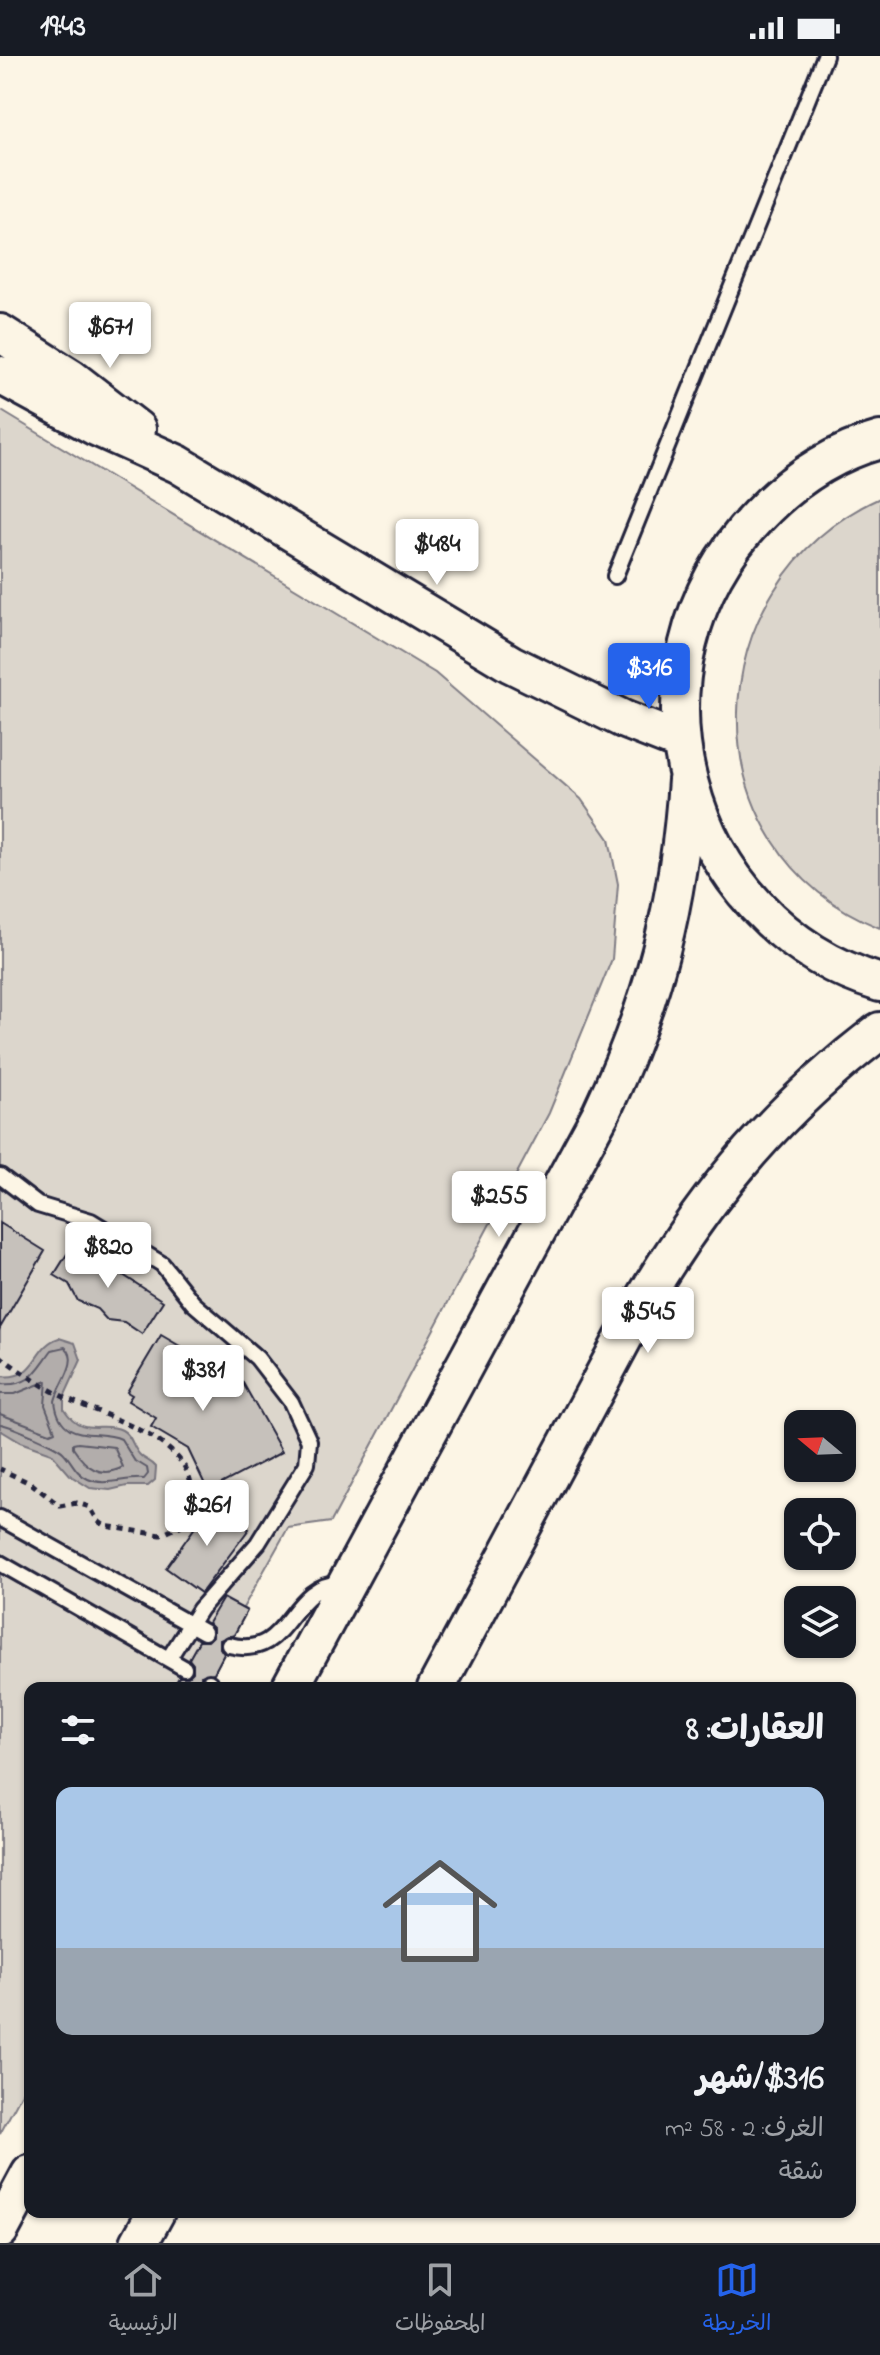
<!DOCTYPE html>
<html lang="ar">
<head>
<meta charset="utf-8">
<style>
	:root { --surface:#171b24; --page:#242831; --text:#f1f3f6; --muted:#9ea1a6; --line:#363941; --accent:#2563eb }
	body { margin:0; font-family:"Indie Flower","Playpen Sans Arabic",sans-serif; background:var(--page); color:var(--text); direction:rtl; height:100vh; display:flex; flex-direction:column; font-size:30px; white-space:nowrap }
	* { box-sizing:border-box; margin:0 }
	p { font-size:26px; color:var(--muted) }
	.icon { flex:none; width:44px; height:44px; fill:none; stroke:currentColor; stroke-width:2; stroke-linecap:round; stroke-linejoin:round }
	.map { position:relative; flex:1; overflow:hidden; direction:ltr }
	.drawer { position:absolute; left:24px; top:1626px; width:832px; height:536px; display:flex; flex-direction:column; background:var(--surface); border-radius:16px; box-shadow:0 2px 6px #0004; direction:rtl }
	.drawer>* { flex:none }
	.needle { width:52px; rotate:289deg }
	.buttons { position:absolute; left:784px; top:1354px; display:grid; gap:16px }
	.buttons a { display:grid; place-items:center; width:72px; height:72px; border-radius:16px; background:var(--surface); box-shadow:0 2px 6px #0004; font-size:40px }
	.price { position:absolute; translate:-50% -68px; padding:0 18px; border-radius:8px; background:#fff; color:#222; font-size:26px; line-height:52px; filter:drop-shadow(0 2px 4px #0008) }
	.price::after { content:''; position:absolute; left:50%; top:48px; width:24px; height:18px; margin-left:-12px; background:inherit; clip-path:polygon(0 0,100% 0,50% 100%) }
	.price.selected { background:var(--accent); color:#fff }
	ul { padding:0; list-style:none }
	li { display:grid; align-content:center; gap:16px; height:424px; padding:0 32px }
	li+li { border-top:2px solid var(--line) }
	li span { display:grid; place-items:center; height:248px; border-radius:16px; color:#555 }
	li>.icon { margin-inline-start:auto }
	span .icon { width:144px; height:144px; fill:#fffc; stroke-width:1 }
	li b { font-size:34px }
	h2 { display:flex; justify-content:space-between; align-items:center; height:96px; padding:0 32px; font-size:34px }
	.status { display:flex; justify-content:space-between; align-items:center; height:56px; padding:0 40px; background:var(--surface); direction:ltr }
	.status svg { height:22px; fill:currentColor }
	.menu { display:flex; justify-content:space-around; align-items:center; height:112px; border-top:2px solid var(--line); background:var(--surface); font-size:22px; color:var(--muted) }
	.menu a { display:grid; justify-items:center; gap:4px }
	.menu .selected { color:var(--accent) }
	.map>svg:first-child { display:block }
	.green { fill:#dcd6cc; stroke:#7f7c84; stroke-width:2 }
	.water { fill:#b2adab; stroke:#78757e; stroke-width:2 }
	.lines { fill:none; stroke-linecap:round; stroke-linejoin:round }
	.shore { stroke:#5c5a68; stroke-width:2 }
	.building { fill:#c6c1bb; stroke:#22223b; stroke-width:2 }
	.service-casing { stroke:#22223b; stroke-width:20 }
	.tertiary-casing { stroke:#22223b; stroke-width:42 }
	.path { stroke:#22223b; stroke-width:5; stroke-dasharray:6 6; stroke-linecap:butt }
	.service { stroke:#fcf5e5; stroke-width:14 }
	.tertiary { stroke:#fcf5e5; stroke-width:36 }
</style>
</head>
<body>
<div class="status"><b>19:43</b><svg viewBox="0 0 49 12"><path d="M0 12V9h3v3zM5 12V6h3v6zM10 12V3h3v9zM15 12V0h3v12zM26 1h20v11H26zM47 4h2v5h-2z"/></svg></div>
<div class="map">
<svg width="880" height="2187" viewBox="0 0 880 2187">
	<rect width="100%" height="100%" fill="#fcf5e5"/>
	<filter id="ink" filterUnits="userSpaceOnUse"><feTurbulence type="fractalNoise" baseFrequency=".0125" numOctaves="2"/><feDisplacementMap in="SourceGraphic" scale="16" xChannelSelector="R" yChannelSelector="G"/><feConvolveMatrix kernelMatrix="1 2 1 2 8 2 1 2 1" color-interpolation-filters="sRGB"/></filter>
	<g filter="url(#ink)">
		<path class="green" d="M0,354l435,263 146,126 28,40 9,45 -6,75 -63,154 -218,409 -43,6 -45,80 4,3 -41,77h-176v390l-30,56z
			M880,442v430c-194,-78 -185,-346 0,-430z"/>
		<path class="water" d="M59,1282l16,5 6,17 -17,37v12c19,30 37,11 58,21 11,6 10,18 19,26 6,5 10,5 15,11l-1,13 -7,6h-21l-17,4 -20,-2 -19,-12 -20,-23 -31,-11 -20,-12v-54c38,5 32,-30 59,-38z"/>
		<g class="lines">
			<path class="shore" d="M0,1328c31,3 36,-13 52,-34l13,-3c16,13 -6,37 -10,54 5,45 43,27 66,38l13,21 13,8 1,6 -4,5c-19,-2 -38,8 -56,0 -13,-6 -16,-18 -25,-27 -7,-7 -54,-27 -63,-28
				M0,1338h15l32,-13 -2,24 10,26 -5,2 -50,-19
				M78,1387l36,4 9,20c-22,12 -37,1 -50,-19v-4z"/>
		</g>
		<path class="building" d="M0,1167l45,28 -45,77z
			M74,1187l89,58 -21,33 -18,-12 -17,-2 -10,-11 -19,-8 -9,-17 -15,-9z
			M161,1279l82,48 39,69 -74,39 -20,-42 -37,-22 5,-9 -28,-17 4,-6 -5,-3z
			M213,1446l36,27 -48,64 -35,-25z
			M223,1542l24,13 -13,24 -14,5v8l4,6 -10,19 -13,3v12h-28l6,-11h9l5,-5v-8l-4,-5 10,-18h9l5,-5v-8l-5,-5z"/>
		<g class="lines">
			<defs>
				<path id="service" d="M615,520l210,-520
					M0,1120l38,29 53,16 71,43 31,39 64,55 34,44 18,39 -2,23 -49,79 -58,66 -31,49
					M0,1462l204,114
					M0,1507l184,105
					M229,1589c62,16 57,-60 113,-62
					M209,1626l6,6"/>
				<path id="tertiary" d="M0,277l71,45 66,51
					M0,319l94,51 84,38 333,200 112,55 58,23
					M880,384c-47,13 -89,41 -122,76 -145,151 -78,406 122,467
					M290,1632l311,-575c53,-112 78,-209 86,-333
					M436,1632l210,-392c64,-107 134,-189 234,-265
					M0,2174l30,-56
					M139,2187l17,-31"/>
			</defs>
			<use href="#service" class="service-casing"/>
			<use href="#tertiary" class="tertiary-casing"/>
			<path class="path" d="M0,1300c20,16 45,32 68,43 50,23 159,51 112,127l-19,9 -56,-9 -7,-5 -8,-14 -13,-4 -17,3 -28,-22 -32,-15"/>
			<use href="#service" class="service"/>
			<use href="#tertiary" class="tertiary"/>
		</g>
	</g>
</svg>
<div class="buttons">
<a><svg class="needle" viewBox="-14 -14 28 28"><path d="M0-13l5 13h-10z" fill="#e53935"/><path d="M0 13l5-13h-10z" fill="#9ea1a6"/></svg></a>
<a><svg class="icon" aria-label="locate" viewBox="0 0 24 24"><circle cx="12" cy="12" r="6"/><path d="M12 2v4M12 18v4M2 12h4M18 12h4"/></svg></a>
<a><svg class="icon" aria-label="layers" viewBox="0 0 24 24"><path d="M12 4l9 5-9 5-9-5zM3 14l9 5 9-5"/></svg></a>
</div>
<b class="price" style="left:110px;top:314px">$671</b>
<b class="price" style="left:437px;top:531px">$484</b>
<b class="price selected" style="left:649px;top:655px">$316</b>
<b class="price" style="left:499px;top:1183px">$255</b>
<b class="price" style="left:108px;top:1234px">$820</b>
<b class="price" style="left:648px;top:1299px">$545</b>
<b class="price" style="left:203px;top:1357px">$381</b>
<b class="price" style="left:207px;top:1492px">$261</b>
<section class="drawer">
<h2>العقارات: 8<svg class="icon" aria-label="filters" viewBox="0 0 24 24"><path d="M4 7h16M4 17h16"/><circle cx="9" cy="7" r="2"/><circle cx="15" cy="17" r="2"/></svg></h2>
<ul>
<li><span style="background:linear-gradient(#a9c7e8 65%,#9aa5b1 0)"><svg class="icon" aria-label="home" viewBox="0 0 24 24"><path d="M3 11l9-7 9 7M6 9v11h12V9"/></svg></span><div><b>$316/شهر</b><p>الغرف: 2 · 58 m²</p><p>شقة</p></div></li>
</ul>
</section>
</div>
<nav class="menu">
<a class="selected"><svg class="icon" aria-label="map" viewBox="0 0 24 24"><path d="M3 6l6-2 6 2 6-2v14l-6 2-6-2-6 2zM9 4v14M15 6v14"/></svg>الخريطة</a>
<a><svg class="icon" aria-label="saved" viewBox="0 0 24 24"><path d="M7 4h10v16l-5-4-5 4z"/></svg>المحفوظات</a>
<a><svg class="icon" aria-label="home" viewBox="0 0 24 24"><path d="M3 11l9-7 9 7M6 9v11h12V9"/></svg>الرئيسية</a>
</nav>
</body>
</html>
